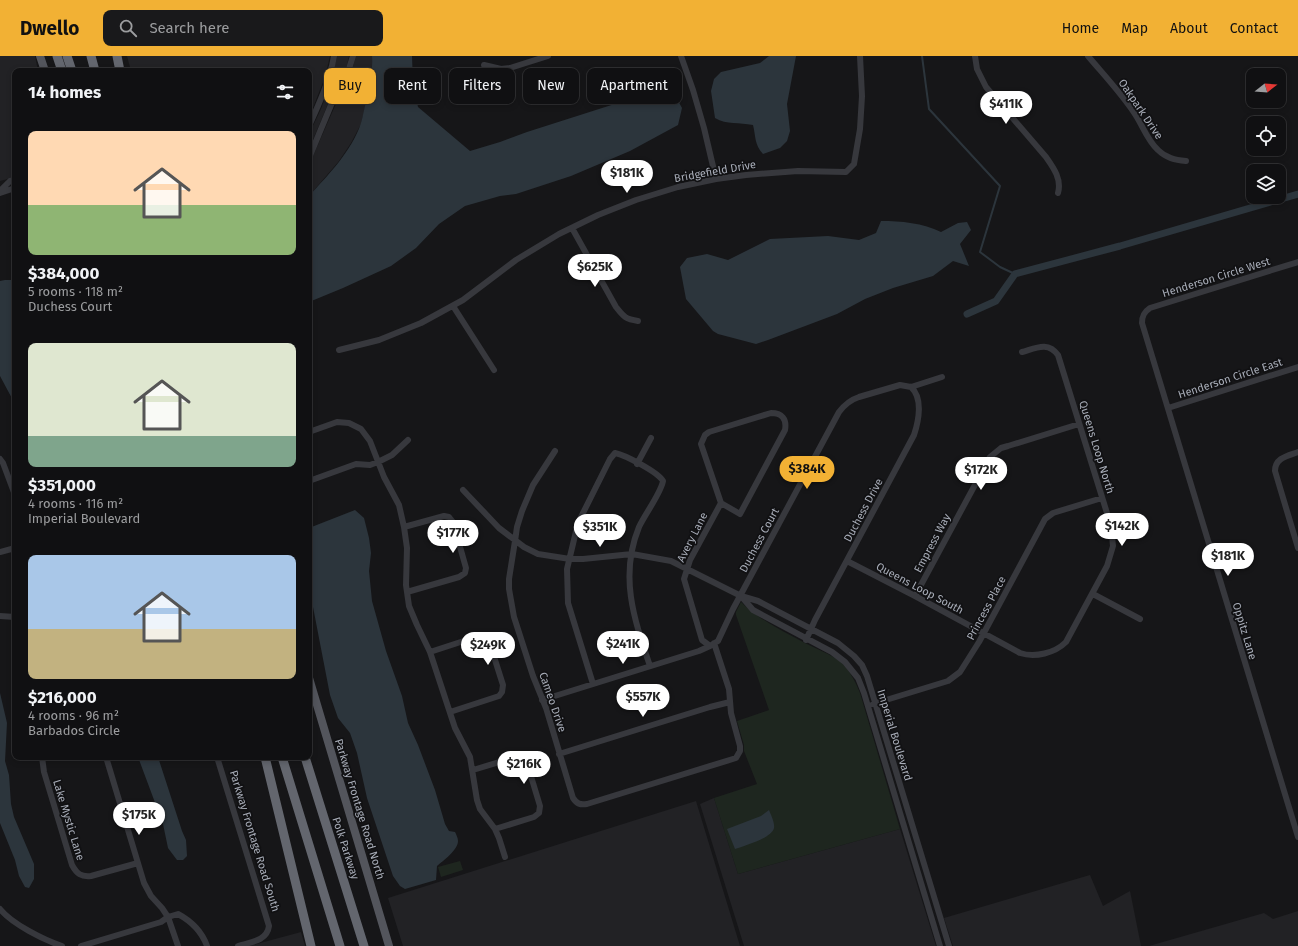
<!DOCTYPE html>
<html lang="en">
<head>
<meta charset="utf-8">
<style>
	:root { --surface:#101012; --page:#19191b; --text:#f1f3f6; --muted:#9c9d9f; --line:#303032; --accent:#f2b134 }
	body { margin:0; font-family:"Fira Sans",sans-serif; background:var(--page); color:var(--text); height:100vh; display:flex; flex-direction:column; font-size:15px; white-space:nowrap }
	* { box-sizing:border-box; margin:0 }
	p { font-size:13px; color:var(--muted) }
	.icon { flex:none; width:22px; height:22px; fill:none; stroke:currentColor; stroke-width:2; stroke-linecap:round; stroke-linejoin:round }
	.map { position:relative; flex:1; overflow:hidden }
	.panel { position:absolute; left:12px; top:12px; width:300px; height:692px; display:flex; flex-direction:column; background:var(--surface); border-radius:8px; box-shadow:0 2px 6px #0003,0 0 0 1px var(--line) }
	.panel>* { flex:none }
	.hud { position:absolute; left:324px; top:12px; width:380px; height:36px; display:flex; gap:8px }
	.needle { width:26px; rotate:73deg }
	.controls { position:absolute; left:1246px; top:12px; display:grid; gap:8px }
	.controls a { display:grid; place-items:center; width:40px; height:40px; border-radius:8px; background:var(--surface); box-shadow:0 2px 6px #0003,0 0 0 1px var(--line); font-size:20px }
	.price { position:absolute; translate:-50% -34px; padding:0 9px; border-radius:14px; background:#fff; color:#222; font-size:13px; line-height:26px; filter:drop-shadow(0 1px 2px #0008) }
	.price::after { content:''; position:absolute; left:50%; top:24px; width:12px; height:9px; margin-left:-6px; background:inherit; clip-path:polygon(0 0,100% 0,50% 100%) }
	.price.active { background:var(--accent); color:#111 }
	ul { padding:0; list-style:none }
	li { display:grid; align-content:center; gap:8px; height:212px; padding:0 16px }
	li span { display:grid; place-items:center; height:124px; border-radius:8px; color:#555 }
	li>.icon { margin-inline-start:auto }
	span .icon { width:72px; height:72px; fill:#fffc; stroke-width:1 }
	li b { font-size:17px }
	h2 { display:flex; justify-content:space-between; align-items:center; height:48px; padding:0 16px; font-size:17px }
	.chip { padding:0 14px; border-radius:8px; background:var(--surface); box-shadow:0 2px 6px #0003,0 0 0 1px var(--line); font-size:14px; line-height:36px }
	.chip.active { background:var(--accent); color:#111 }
	header { display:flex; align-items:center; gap:24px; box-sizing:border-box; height:56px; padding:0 20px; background:var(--accent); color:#111 }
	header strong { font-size:19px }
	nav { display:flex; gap:22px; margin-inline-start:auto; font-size:14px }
	.search { width:280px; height:36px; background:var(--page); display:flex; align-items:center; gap:10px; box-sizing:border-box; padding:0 14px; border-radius:8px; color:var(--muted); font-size:15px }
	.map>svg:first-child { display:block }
	.built { fill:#222225 }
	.green { fill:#1e261f }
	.water { fill:#2c353c }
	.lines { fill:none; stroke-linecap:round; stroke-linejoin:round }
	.stream { stroke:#2c353c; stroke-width:2 }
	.canal { stroke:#2c353c; stroke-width:7 }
	.minor { stroke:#37383d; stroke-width:6 }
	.major { stroke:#53555c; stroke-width:8 }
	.highway { stroke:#63666e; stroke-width:9 }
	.labels { text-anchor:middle; stroke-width:3.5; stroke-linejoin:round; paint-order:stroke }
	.street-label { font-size:11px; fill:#a8adb8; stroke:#111113 }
</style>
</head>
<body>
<header>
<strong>Dwello</strong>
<div class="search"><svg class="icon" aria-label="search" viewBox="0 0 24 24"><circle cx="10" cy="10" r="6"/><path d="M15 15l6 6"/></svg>Search here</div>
<nav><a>Home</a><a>Map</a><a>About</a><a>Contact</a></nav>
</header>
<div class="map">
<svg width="1298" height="890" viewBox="0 0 1298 890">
	<rect width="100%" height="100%" fill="#161618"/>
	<path class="built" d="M0,0h35l3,15h-23v106l-15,4z
		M127,0h203l-5,21 -16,41v-47h-178z
		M337,0h12l-2,9 -19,39 -19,45v-15l12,-25 11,-31z
		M356,0h16l1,12 -3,20 -9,36 -10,19 -12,18 -30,35v-31l26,-59 15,-30z
		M714,742l24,76 162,-45 36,117h-192l-44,-142z
		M696,745l44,145h-337l-15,-48z
		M1090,819l13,31 27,-15 11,55h-188l-9,-28z
		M1298,855v35h-149l115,-33 9,6z
		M301,876l4,14h-56z"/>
	<path class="green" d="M741,546c17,17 41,29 62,40 13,7 29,12 40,22 8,9 13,19 17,29l40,136 -162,45 -24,-76 43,-14 -13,-33v-6l-7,-24 32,-11 -33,-95v-3z
		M460,805l3,9 -22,7 -3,-10z"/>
	<path class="water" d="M372,0h40l1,27 5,24 52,44 30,-9 27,-10 122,-39 26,2 7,13 -4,17 -48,26 -59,25 -55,18 -16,2 -35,10 -26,18 -23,24 -25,18 -48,22 -34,14v-106c19,-21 43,-45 52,-73 2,-7 3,-14 5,-21 4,-15 7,-30 6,-46z
		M769,0h27l-9,48 3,27 -3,10 -7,7 -17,6c-9,-10 -7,-17 -10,-29 -14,-3 -26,0 -38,-7l-4,-27 3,-12 7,-7 39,-9z
		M881,165c20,0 42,2 60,11l17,-9 9,-1 4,8 -11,14 9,22 -16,-5 -20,15 -40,12 -28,11 -28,15 -69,26 -12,4 -38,-10 -5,-3 -27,-32 -6,-32 7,-9 20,-4 21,6 42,-21 58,-3 31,4 17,-7z
		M5,224h6l4,4v120l-15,-28v-95z
		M355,454l9,8 5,20 2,15 -2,18 3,30 14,50 16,45 6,27 10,22 17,45 10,34 4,7 6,1c1,2 3,6 3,9 0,9 -15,20 -21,25l-1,14 -31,9 -5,-3 -7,-10 -26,-78 -10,-45 -7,-20 -12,-15 -8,-23 -17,-88 -4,-9v-70z
		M0,637l7,30 -2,38 4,14 2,29 3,13 20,47v15l-5,9 -4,-1 -6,-11 -4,-16 -15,-37z
		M138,701h20l24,74 4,9 1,16 -4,4h-6l-9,-12 -5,-24z
		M769,754c2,5 6,13 5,18 -2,10 -30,18 -39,21l-8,-20 34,-13z"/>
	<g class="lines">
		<path class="stream" d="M922,0l7,53 71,77 -20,66 20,15 15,7"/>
		<path class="canal" d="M967,258l29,-13 19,-27 105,-28 178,-52"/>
		<path class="minor" d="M681,0l12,34 11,38 12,51
			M975,0l2,13 9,18 60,70c7,10 16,22 12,36
			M1088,0c16,19 33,37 47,58 8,12 12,26 23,36 8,8 17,10 28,11
			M484,9l17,4 9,-1 38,-12
			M309,70c10,-22 21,-46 25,-70
			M309,102l22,-53 16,-30 6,-19
			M0,135l10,-10 5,-1
			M0,137l15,-5
			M572,172l44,79c8,10 9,12 22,14
			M1298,206l-148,46c-6,4 -8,8 -8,15l156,514
			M453,250l41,64
			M339,294l40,-10 42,-17 42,-23 53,-40 43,-26 39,-19 38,-15 42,-13 38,-8 30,-4 52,-4 48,1 8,-8 6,-35 2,-33 -2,-40
			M1168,352l130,-41
			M771,357c11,0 16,6 14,17l-45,84 -19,-11 -20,-59 4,-9 4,-3z
			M309,376l28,-10 12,1 12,6 9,12 14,36 15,28 5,22 3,21 -1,37 3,21 8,19 13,27 25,76 15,29 7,43 3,9 15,20 4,9 6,19
			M555,395l-22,34 -11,26 -5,16 -2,14 -6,38v10l5,28 19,59 13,32 27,90c4,6 7,7 14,6l149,-46 4,-7v-5l-9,-33 -2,-24 -15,-46
			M1298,396c-11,4 -23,6 -23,19l23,77
			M0,403l3,4 12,32
			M637,408l14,-26
			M309,425l47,-17 14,1 8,-3 14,-7 16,-15
			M463,434l36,38 25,19 14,7 32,5h13l49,-5 39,7 70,35 17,5 80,42 16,13 8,9 5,11 82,270
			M404,471l40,-11 5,1 4,5 13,46 -1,5 -6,4 -52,15
			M0,496l15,-4
			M847,505l68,35 105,57c15,5 35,0 46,-11l41,-76 6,-20 -2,-20 -53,-171c-10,-14 -22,-7 -36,-3
			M1093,538l47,25
			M741,540l12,14 79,42 13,10 13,16 6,15 76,253
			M915,540l75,-139 11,-9 7,-2 71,-22
			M0,560l15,1
			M806,584l9,-20 99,-185c5,-15 9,-37 -3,-48
			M710,590l-8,-6 -18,-61 6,-19 31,-57
			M430,596l49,-16 6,1 4,4 14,44 -1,7 -3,4 -49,16
			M593,628l-25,-81 -1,-34 11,-46 32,-64 5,-6c10,2 43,19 48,28 -2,12 -18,33 -24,46 -20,49 -5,92 11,139
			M542,644l157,-49 11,-5 8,-5 15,-32 106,-197c6,-8 11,-12 20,-15l41,-12 11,2 31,-10
			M873,648l75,-23 12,-9 19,-30 66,-123 8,-6 49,-15
			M559,698l151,-47 20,-5
			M42,701l2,15 28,93c5,9 9,12 19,11l47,-13
			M106,701l38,126 7,13 11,12 6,9 10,29
			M217,701l52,169c-2,15 -18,16 -31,20
			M473,714l43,-13 6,1 5,5 13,43 -1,7 -5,4 -39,12
			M0,853c12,15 44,31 62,37
			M81,890l80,-24 7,-5 10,-3c13,7 24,18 29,32"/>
		<path class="major" d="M40,0l5,15
			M309,622l80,268"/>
		<path class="highway" d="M57,0l5,15
			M67,0l5,15
			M91,0l4,15
			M117,0l3,15
			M265,701l46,189
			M282,701l58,189
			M305,701l59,189"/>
	</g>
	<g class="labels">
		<g class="street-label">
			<text transform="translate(1141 53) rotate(56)" y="4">Oakpark Drive</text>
			<text transform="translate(715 115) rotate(-10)" y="4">Bridgefield Drive</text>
			<text transform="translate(1216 221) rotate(-17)" y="4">Henderson Circle West</text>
			<text transform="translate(1230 322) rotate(-18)" y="4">Henderson Circle East</text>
			<text transform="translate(1097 391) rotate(73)" y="4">Queens Loop North</text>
			<text transform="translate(863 454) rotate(-62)" y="4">Duchess Drive</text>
			<text transform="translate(692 481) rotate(-63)" y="4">Avery Lane</text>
			<text transform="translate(759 484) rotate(-62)" y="4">Duchess Court</text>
			<text transform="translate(932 487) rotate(-62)" y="4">Empress Way</text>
			<text transform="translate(920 532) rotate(28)" y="4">Queens Loop South</text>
			<text transform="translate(986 552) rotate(-62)" y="4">Princess Place</text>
			<text transform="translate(1245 575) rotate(73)" y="4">Oppitz Lane</text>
			<text transform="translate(553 646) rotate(71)" y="4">Cameo Drive</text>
			<text transform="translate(895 679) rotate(73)" y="4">Imperial Boulevard</text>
			<text transform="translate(360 753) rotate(73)" y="4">Parkway Frontage Road North</text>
			<text transform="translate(69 764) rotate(73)" y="4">Lake Mystic Lane</text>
			<text transform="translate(255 785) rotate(73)" y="4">Parkway Frontage Road South</text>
			<text transform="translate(346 792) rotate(72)" y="4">Polk Parkway</text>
		</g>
	</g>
</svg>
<div class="controls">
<a><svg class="needle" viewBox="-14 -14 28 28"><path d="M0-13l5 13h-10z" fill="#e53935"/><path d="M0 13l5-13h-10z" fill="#9c9d9f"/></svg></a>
<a><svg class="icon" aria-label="locate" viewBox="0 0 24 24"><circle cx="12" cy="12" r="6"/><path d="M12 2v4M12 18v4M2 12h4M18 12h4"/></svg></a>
<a><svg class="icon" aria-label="layers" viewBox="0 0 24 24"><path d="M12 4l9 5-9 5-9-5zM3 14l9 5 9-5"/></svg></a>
</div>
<b class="price" style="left:1006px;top:69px">$411K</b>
<b class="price" style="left:627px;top:138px">$181K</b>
<b class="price" style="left:595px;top:232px">$625K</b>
<b class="price active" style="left:807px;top:434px">$384K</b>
<b class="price" style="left:981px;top:435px">$172K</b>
<b class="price" style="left:1122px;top:491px">$142K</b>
<b class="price" style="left:600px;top:492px">$351K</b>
<b class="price" style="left:453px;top:498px">$177K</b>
<b class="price" style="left:1228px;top:521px">$181K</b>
<b class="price" style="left:623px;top:609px">$241K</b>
<b class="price" style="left:488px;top:610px">$249K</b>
<b class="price" style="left:643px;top:662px">$557K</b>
<b class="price" style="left:524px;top:729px">$216K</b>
<b class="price" style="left:139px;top:780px">$175K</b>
<div class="hud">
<a class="chip active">Buy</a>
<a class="chip">Rent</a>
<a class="chip">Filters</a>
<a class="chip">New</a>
<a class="chip">Apartment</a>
</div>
<section class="panel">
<h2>14 homes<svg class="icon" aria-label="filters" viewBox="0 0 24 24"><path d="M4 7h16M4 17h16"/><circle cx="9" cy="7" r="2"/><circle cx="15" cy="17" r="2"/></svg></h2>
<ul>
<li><span style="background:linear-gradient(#ffd9b3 60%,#8fb573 0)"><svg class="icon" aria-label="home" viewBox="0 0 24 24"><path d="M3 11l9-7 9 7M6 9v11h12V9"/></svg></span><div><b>$384,000</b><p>5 rooms · 118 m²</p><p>Duchess Court</p></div></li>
<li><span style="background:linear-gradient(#dfe7d0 75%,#7fa58c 0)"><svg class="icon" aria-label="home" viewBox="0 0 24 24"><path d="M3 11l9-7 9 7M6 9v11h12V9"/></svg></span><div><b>$351,000</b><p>4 rooms · 116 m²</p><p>Imperial Boulevard</p></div></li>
<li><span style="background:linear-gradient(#a9c7e8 60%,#c2b280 0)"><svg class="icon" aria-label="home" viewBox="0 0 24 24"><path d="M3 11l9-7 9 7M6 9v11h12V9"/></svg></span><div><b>$216,000</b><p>4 rooms · 96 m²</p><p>Barbados Circle</p></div></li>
</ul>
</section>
</div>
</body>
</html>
